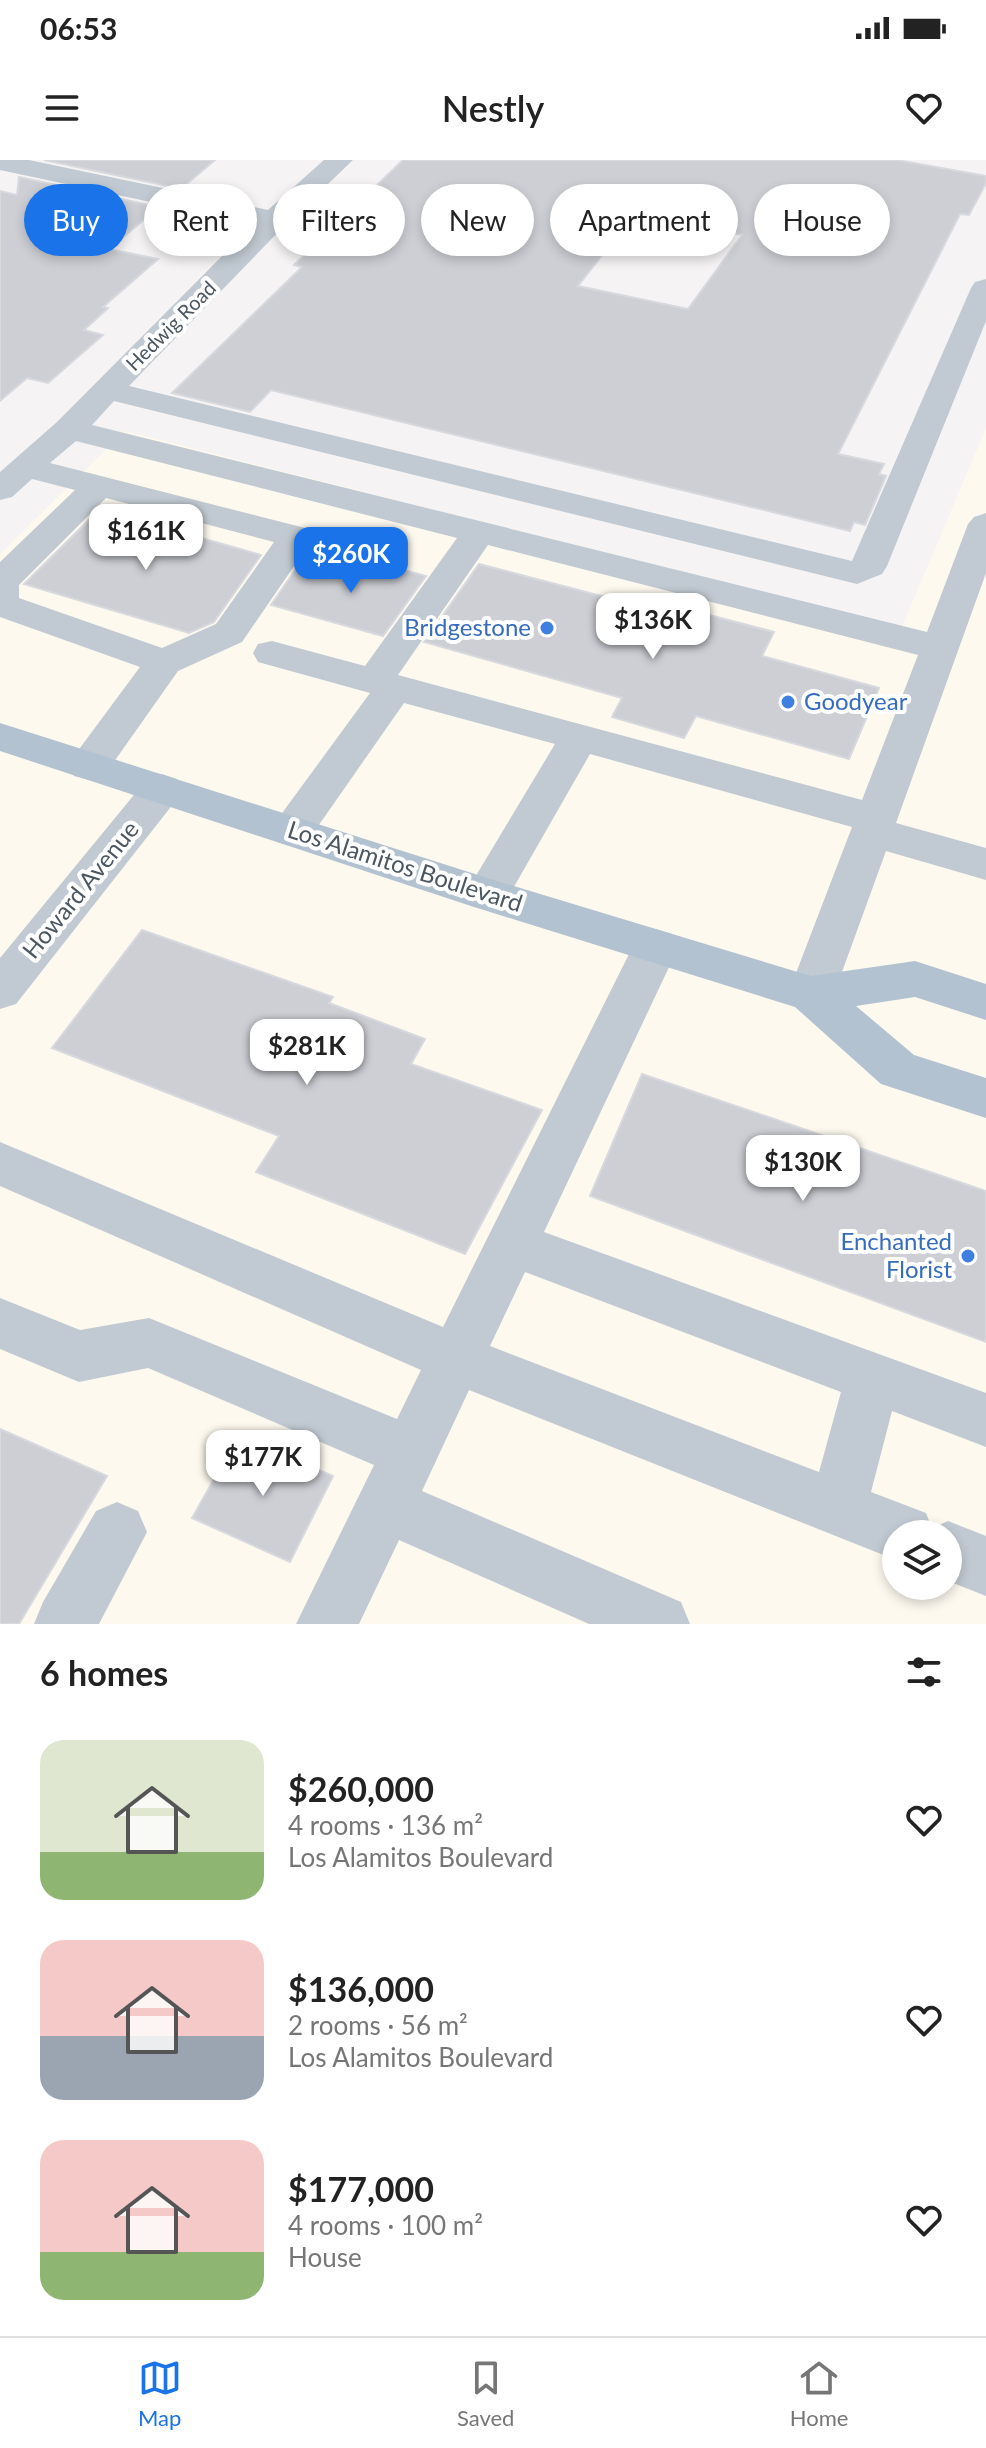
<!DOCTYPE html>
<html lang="en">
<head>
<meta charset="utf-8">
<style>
	:root { --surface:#fff; --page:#f2f2f2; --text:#222; --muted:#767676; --line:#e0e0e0; --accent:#1a73e8 }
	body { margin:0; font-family:Lato,sans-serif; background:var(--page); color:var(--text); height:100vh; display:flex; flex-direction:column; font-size:30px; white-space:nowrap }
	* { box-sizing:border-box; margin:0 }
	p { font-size:26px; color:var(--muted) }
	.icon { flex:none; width:44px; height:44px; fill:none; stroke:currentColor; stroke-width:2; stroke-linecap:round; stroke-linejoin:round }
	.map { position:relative; height:1464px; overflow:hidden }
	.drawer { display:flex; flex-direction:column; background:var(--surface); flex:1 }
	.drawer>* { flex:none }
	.banner { position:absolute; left:24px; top:24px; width:938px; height:72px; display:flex; gap:16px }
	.controls { position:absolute; left:882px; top:1360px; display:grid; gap:16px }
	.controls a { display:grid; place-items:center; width:80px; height:80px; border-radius:50%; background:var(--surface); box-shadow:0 4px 12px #0003; font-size:40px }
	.price { position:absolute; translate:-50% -68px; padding:0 18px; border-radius:16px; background:#fff; color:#222; font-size:26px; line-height:52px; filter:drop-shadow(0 2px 4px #0008) }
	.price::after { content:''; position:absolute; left:50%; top:48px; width:24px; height:18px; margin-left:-12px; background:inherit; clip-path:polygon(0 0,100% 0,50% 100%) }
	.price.selected { background:var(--accent); color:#fff }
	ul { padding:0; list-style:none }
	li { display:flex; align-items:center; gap:24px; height:200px; padding:0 40px }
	li span { display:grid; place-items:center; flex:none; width:224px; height:160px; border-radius:24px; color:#555 }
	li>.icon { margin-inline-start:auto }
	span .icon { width:96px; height:96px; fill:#fffc; stroke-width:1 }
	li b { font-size:34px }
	h2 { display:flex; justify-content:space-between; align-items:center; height:96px; padding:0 40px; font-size:34px }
	.tag { padding:0 28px; border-radius:36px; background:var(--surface); box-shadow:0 4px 12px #0003; font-size:28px; line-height:72px }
	.tag.selected { background:var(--accent); color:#fff }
	.status { display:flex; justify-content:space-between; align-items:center; height:56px; padding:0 40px; background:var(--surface); direction:ltr }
	.status svg { height:22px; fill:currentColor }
	header { display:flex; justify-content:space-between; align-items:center; height:104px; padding:0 40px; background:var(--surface); font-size:36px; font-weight:600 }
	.tab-bar { display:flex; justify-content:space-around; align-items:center; height:112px; border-top:2px solid var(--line); background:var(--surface); font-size:22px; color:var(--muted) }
	.tab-bar a { display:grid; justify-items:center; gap:4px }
	.tab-bar .selected { color:var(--accent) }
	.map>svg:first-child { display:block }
	.commercial { fill:#fdf9ef; fill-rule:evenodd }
	.building { fill:#cdcfd5; stroke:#d7d9de; stroke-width:2; fill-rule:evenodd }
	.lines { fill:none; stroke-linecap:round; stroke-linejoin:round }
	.minor { fill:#c1cad2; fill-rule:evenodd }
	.major { fill:#b3c2d1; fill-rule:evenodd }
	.shop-dot { fill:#3f7fe0; stroke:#fff; stroke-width:3 }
	.labels { text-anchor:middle; stroke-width:8; stroke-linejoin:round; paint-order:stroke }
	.far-street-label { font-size:20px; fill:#4a5661; stroke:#fff }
	.shop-label { font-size:24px; fill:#366cbe; stroke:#fff; text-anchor:end }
	.street-label { font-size:24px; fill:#4a5661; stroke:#fff }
</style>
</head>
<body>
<div class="status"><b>06:53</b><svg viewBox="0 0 49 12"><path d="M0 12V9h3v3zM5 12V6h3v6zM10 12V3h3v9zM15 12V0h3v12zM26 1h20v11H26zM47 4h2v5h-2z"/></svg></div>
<header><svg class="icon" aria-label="menu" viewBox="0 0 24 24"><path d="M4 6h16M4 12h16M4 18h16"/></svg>Nestly<svg class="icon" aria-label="heart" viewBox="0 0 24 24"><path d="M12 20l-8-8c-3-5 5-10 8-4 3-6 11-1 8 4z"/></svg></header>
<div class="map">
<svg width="986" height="1464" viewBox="0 0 986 1464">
	<rect width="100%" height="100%" fill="#f5f3f3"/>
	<path class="commercial" d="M986,268v1196h-986v-1070l125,-123 776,198zM896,1374h52v52h-52z"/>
	<path class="building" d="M44,0h171l-34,29z
		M403,0h494l89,16v7l-17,32 -9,-1 -122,240 46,10 -5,10 7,2 -21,49 -11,-3 -4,9 -579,-141 -21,22 -78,-19 130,-126 -8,-2zM635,53l107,22 -54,74 -110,-23z
		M19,17l140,30 -50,42 49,10 -55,48 5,1 -24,22 19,5 -55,48 -21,-5 -27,23v-210l17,4z
		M100,349l161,46 -47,67 -25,11 -165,-49z
		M361,398l65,18 -43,60 -112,-31 27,-39 28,8 6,-8 19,5z
		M479,404l191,50 5,-8 99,26 -12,24 117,32 -30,71 -153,-43 -12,22 -72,-21 10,-19 -198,-56z
		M142,770l191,67 -4,6 96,36 -14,25 131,46 -77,144 -209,-82 23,-36 -227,-88z
		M642,914l344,117v151l-396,-146z
		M0,1269l107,47 -88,148h-19z
		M239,1275l94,41 -43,86 -98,-44z"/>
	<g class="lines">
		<path class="minor" d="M0,0h29l239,50 56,-50h29l-69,66 -155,160 723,175 119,-273 4,-6 11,-3v42l-99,245 -5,8 -25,10 -743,-183 -22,24 835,207 41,-108 6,-7 12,-4v60l-90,250 90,25v32l-100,-29 -52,143 -7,13 -16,5 -16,-5 -7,-13 64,-167 -262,-73 -87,152 -16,4 -16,-4 -6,-12 90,-150 -151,-41 -97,139 -15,4 -15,-4 -6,-11 6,-11 93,-127 -112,-31 -5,-9 5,-9 14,-3 93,25 92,-128 -381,-97 -26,22 259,66 5,8 -72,105 -64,29 -74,105 -15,4 -15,-4 -6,-10 6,-10 66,-89 -140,-50v-55l75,-72 -43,-11 -20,18 -12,3v-28l57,-50 197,-198 -254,-54zM106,338l168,44 -58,82 -54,24 -143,-50v-13zM488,385l430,110 -56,145 -464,-125z
			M162,614l15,5 6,10 -6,10 -161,205 -16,5v-51l147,-179z
			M656,769l16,5 7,12 -135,286 442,161v54l-94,-36 -21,81 55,21 6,15 16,-7 38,15v60l-38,-15v-47h-52v26l-427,-170 -47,101 259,111 9,22h-101l-190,-84 -40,84h-63l78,-159 -226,-97 -69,14 -79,-33v-51l80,32 69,-12 248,101 24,-49 -421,-184v-44l443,185 190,-381 7,-12zM525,1112l316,120 -22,80 -329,-126z
			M117,1342l21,9 9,21 -48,92h-65l9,-22 53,-91z"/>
		<path class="major" d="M0,563l497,158 314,95 104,-15 71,23v36l-71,-23 -59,9 58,49 72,23v40l-105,-34 -86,-77 -324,-101 -471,-155z"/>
	</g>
	<g class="shop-dot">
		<circle cx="547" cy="468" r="8"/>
		<circle cx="788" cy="542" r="8"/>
		<circle cx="968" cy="1096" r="8"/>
	</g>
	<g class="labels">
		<g class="far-street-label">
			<text transform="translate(171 166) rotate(-45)" y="7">Hedwig Road</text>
		</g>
		<g class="shop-label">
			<text x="531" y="476">Bridgestone</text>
			<text x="804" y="550" text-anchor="start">Goodyear</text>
			<text x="952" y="1090">Enchanted<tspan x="952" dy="28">Florist</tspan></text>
		</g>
		<g class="street-label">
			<text transform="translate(405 707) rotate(18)" y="8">Los Alamitos Boulevard</text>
			<text transform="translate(81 730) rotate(-51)" y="8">Howard Avenue</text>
		</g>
	</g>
</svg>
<div class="controls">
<a><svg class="icon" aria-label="layers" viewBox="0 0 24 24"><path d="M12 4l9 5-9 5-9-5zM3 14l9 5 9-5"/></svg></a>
</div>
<b class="price" style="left:146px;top:412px">$161K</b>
<b class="price selected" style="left:351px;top:435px">$260K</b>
<b class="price" style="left:653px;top:501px">$136K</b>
<b class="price" style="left:307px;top:927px">$281K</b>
<b class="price" style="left:803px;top:1043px">$130K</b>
<b class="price" style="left:263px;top:1338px">$177K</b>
<div class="banner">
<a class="tag selected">Buy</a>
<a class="tag">Rent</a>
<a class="tag">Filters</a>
<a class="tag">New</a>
<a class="tag">Apartment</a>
<a class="tag">House</a>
</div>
</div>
<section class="drawer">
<h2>6 homes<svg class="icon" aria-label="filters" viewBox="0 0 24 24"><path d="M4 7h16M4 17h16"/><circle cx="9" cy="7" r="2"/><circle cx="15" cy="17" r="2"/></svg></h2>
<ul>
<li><span style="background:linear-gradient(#dfe7d0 70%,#8fb573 0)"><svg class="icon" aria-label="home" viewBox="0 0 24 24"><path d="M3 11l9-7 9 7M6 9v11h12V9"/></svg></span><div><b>$260,000</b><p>4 rooms · 136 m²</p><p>Los Alamitos Boulevard</p></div><svg class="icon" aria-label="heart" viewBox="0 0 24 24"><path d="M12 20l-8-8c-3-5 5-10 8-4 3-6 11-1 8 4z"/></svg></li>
<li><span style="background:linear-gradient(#f6c9c9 60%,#9aa5b1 0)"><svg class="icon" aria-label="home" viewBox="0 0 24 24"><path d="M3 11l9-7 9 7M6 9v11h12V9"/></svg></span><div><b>$136,000</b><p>2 rooms · 56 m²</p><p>Los Alamitos Boulevard</p></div><svg class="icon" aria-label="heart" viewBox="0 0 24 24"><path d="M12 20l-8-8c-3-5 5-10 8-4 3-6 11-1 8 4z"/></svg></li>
<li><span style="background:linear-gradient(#f6c9c9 70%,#8fb573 0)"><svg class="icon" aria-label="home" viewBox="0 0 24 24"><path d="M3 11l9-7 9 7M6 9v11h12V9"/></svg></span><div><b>$177,000</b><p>4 rooms · 100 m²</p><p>House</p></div><svg class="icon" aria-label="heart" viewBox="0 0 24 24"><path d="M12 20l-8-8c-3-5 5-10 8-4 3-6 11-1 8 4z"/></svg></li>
</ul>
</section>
<nav class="tab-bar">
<a class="selected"><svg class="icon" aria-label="map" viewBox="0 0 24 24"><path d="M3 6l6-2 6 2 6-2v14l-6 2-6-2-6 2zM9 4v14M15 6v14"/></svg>Map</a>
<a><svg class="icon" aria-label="saved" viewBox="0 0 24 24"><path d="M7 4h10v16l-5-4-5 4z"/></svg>Saved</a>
<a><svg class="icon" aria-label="home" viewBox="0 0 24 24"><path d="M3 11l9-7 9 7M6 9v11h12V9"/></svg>Home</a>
</nav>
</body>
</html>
